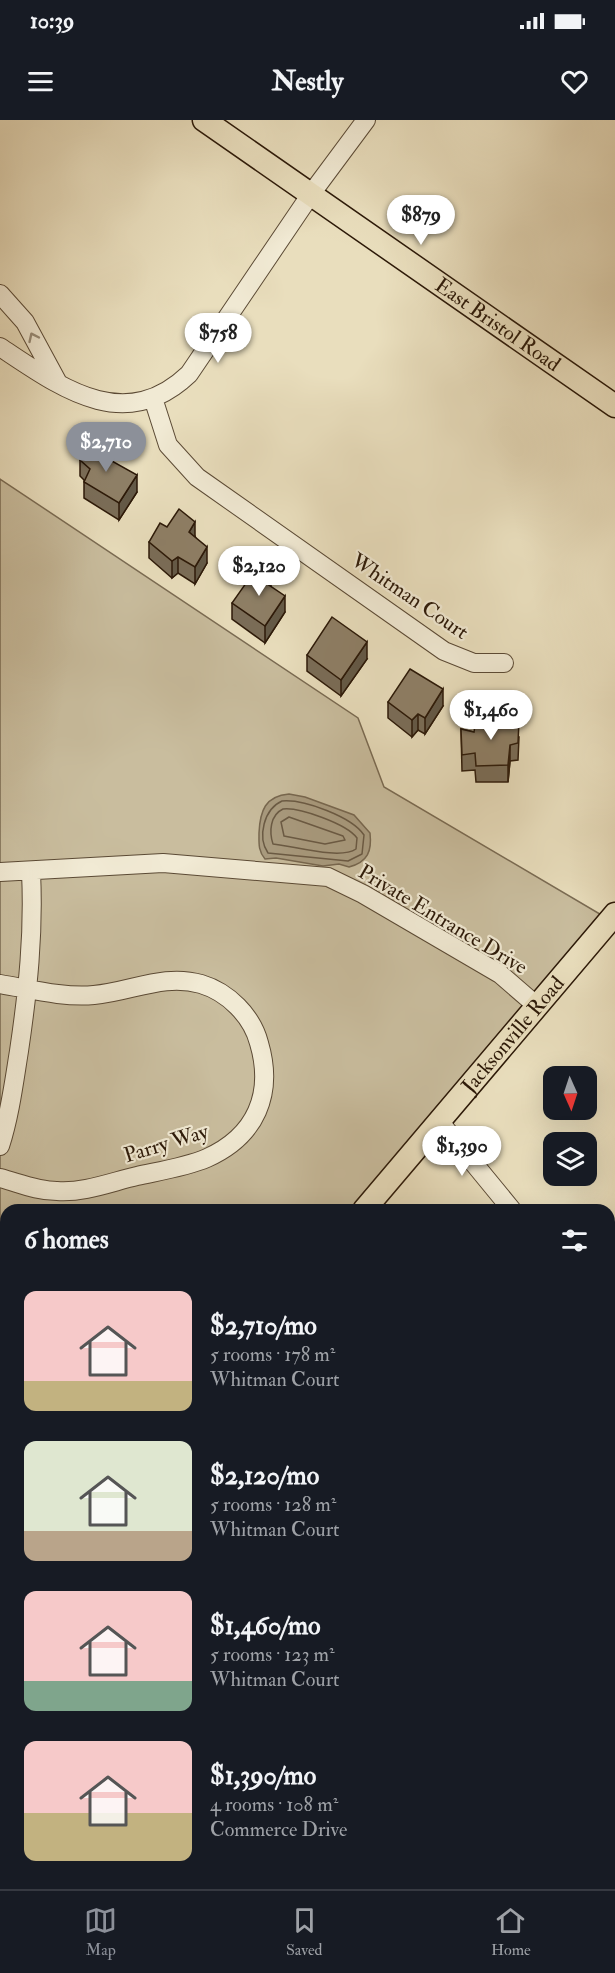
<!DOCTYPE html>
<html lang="en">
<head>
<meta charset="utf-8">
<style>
	:root { --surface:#171b24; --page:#20242c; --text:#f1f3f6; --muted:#9ea1a6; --line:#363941; --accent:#8c9099 }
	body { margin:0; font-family:"IM FELL Double Pica",serif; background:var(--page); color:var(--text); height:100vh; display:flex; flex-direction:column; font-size:22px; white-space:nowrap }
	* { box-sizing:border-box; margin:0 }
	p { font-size:20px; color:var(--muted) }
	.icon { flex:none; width:33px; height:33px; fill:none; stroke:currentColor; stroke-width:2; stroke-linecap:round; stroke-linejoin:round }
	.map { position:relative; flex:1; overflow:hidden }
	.panel { position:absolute; left:0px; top:1084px; width:615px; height:686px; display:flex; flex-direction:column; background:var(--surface); border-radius:18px 18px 0 0; box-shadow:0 6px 24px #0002 }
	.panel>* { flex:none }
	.needle { width:39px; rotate:177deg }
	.controls { position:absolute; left:543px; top:946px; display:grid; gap:12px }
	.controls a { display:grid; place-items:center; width:54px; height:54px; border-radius:12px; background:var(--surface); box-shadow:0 6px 24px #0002; font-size:30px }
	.price { position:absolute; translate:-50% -51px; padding:0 14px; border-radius:21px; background:#fff; color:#222; font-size:20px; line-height:39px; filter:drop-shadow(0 2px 3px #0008) }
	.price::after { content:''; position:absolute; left:50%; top:36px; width:18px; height:14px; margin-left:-9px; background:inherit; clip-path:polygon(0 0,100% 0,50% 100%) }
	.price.current { background:var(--accent); color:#fff }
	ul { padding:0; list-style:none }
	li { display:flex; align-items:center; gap:18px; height:150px; padding:0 24px }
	li span { display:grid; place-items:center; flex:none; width:168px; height:120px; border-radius:12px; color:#555 }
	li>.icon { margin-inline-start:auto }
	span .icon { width:72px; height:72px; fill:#fffc; stroke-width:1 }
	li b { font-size:26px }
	h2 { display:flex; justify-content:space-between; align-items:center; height:72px; padding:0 24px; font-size:26px }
	.status { display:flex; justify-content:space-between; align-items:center; height:42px; padding:0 30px; background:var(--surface); direction:ltr }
	.status svg { height:16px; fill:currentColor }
	header { display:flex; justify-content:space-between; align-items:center; height:78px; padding:0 24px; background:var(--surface); font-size:27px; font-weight:700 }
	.dock { display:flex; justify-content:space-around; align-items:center; height:84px; border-top:2px solid var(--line); background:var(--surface); font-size:16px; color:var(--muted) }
	.dock a { display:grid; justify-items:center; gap:3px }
	.dock .current { color:var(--accent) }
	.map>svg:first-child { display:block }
	.green { fill:#c9bd9e; stroke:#7a6b53; stroke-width:1.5 }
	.water { fill:#a99b7f; stroke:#77674f; stroke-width:1.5 }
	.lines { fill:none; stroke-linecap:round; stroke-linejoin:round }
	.shore { stroke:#6a5a44; stroke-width:1.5 }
	.minor-casing { stroke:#5b4a35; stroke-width:20 }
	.major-casing { stroke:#2c1908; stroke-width:25 }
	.minor { stroke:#f1ead4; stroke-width:18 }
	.major { stroke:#e9debd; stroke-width:22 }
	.wall { fill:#7a6d58; stroke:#2c1908; stroke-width:1.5 }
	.shaded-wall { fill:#635947; stroke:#2c1908; stroke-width:1.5 }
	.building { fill:#8e7f66; stroke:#2c1908; stroke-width:1.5 }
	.oneway { stroke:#988c78 }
	.labels { text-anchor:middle; stroke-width:4.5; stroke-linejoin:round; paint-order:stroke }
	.street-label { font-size:21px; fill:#2c1908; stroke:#f1ead4 }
</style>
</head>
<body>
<div class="status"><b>10:39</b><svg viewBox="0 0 49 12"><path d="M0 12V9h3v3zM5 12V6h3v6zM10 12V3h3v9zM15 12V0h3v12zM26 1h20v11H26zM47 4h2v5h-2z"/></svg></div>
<header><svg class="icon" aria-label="menu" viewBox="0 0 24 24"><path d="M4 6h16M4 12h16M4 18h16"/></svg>Nestly<svg class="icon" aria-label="heart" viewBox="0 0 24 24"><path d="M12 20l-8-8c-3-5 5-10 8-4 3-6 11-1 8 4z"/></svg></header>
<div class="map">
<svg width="615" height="1769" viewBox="0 0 615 1769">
	<rect width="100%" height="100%" fill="#e9debd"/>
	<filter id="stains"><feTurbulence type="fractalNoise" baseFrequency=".00333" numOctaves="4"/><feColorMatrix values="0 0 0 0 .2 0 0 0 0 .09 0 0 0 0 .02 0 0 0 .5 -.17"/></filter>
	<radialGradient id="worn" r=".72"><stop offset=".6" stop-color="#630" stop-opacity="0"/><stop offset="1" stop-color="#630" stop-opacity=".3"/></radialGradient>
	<path class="green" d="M0,359l358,239 26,69 226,133 -247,290h-357v350l-6,-4z"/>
	<path class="water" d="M289,674l16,3 49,18 16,18c2,18 -2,29 -21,34l-10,-3 -16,2 -47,-8 -11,1c-7,-8 -6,-16 -6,-26 1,-22 6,-37 30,-39z"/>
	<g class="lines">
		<path class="shore" d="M282,681c22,-2 70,16 82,34l-2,19 -14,7 -80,-8c-11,-16 -4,-44 14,-52z
			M283,689c16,-2 64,15 74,29l-1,11c-16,11 -62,-3 -83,-5 -4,-12 -3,-29 10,-35z
			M289,697l54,19 2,4 -20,4 -41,-8 -3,-14z"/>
		<defs>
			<path id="minor" d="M0,174l25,28 33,61
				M0,227c59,39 124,89 189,27l122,-180 55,-74
				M153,278l15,47 29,32 247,174 30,12h30
				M0,752l163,-9 165,14 35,17 137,80 37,32
				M0,864c30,5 64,14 94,11 37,-3 70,-22 107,-11 27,8 51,32 58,59 15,51 -3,93 -52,115 -21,9 -47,13 -70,18 -26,6 -53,17 -80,15 -20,0 -38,-8 -57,-13
				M439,1001l73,89
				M0,1026c10,-31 14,-64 19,-95 9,-61 15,-118 12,-179
				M609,1210l6,7
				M0,1215l6,8
				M609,1294l6,-6
				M0,1327l6,-1
				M0,1658l6,-8
				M6,1764l7,5
				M263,1764l5,5
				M62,1769l4,-5"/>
			<g id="major">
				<path id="s1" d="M204,0l411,286"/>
				<path id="s2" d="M364,1090l251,-296"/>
				<path d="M0,1561l6,-8"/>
			</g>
		</defs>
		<use href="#minor" class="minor-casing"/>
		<use href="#major" class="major-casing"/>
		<use href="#minor" class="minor"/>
		<use href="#major" class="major"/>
	</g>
	<path class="wall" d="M105,338l32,34 -18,28 -35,-22v-18l-4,-4v-16z
		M195,416l12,27 -12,21 -17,-11 -6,5 -23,-20v-16z
		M271,467l14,25 -20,31 -33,-24v-16z
		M307,535l60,4 -26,37 -34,-25z
		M388,582l55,4 -18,28 -7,-4 -6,7 -24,-19z
		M461,609l13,3 45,5 -1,23 -8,1 -2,21h-32l-1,-12 -13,1z"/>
	<path class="shaded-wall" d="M105,326v17l-4,-8z
		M137,355v17l-18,28v-17z
		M195,402v16l-6,-6z
		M207,427v16l-12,21v-17z
		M178,437v16l-6,5v-17z
		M271,451v17l-8,-7z
		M285,476v16l-20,31v-17z
		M367,522v17l-26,37v-16z
		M443,569v17l-18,28v-16z
		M418,594v16l-6,7v-17z
		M510,625v16l-2,21v-17z"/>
	<path class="building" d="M92,317l13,9 -4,9 36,20 -18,28 -35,-21 6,-13 -10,-9z
		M179,389l16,13 -6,10 18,15 -12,20 -17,-10 -6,4 -23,-19 11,-19 7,4z
		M261,442l10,9 -8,10 22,15 -20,30 -33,-23z
		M332,497l35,25 -26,38 -34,-25z
		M410,549l33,20 -18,29 -7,-4 -6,6 -24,-18z
		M476,598l43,2 -1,23 -8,2 -2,20 -32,1 -1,-13 -13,2 -1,-26 13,3z"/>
	<defs><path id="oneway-chevron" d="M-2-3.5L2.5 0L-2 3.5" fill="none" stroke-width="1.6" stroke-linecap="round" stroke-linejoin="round" transform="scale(1.5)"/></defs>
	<use class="oneway" href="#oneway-chevron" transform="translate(33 217) rotate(-115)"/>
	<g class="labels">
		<g class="street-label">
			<text dy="7" stroke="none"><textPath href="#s1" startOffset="358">East Bristol Road</textPath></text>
			<text transform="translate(410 476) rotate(34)" y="7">Whitman Court</text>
			<text transform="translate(443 799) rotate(31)" y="7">Private Entrance Drive</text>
			<text dy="7" stroke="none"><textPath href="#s2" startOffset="230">Jacksonville Road</textPath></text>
			<text transform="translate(166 1023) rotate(-17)" y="7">Parry Way</text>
		</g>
	</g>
	<rect width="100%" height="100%" filter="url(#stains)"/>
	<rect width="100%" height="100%" fill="url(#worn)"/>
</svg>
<div class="controls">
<a><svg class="needle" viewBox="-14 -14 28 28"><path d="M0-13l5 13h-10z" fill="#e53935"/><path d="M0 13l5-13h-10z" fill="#9ea1a6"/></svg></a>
<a><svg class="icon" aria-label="layers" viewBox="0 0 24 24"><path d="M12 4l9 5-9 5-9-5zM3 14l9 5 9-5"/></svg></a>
</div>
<b class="price" style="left:421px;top:126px">$879</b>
<b class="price" style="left:218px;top:244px">$758</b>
<b class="price current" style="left:106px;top:353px">$2,710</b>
<b class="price" style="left:259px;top:477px">$2,120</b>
<b class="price" style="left:491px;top:621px">$1,460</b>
<b class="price" style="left:462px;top:1057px">$1,390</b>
<section class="panel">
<h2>6 homes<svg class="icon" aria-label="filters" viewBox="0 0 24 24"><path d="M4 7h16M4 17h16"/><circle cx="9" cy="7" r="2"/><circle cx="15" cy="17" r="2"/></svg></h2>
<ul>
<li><span style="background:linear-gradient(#f6c9c9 75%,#c2b280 0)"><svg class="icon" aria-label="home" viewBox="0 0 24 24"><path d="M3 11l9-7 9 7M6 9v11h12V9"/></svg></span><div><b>$2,710/mo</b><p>5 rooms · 178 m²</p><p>Whitman Court</p></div></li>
<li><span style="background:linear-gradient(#dfe7d0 75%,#b9a48a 0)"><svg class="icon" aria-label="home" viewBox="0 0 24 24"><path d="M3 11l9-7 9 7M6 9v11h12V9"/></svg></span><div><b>$2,120/mo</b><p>5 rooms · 128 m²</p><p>Whitman Court</p></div></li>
<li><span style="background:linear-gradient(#f6c9c9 75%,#7fa58c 0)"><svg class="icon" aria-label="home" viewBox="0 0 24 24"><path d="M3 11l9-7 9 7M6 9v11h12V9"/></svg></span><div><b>$1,460/mo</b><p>5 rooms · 123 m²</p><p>Whitman Court</p></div></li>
<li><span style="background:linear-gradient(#f6c9c9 60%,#c2b280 0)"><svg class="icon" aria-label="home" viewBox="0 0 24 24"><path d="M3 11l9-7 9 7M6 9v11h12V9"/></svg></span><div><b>$1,390/mo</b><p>4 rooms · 108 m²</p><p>Commerce Drive</p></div></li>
</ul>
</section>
</div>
<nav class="dock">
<a class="current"><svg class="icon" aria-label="map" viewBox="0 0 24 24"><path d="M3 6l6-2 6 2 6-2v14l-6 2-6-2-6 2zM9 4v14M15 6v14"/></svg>Map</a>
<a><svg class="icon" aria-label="saved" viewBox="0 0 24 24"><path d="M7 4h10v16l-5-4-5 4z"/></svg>Saved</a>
<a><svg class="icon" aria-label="home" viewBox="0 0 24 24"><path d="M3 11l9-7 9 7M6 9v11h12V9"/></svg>Home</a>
</nav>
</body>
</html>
